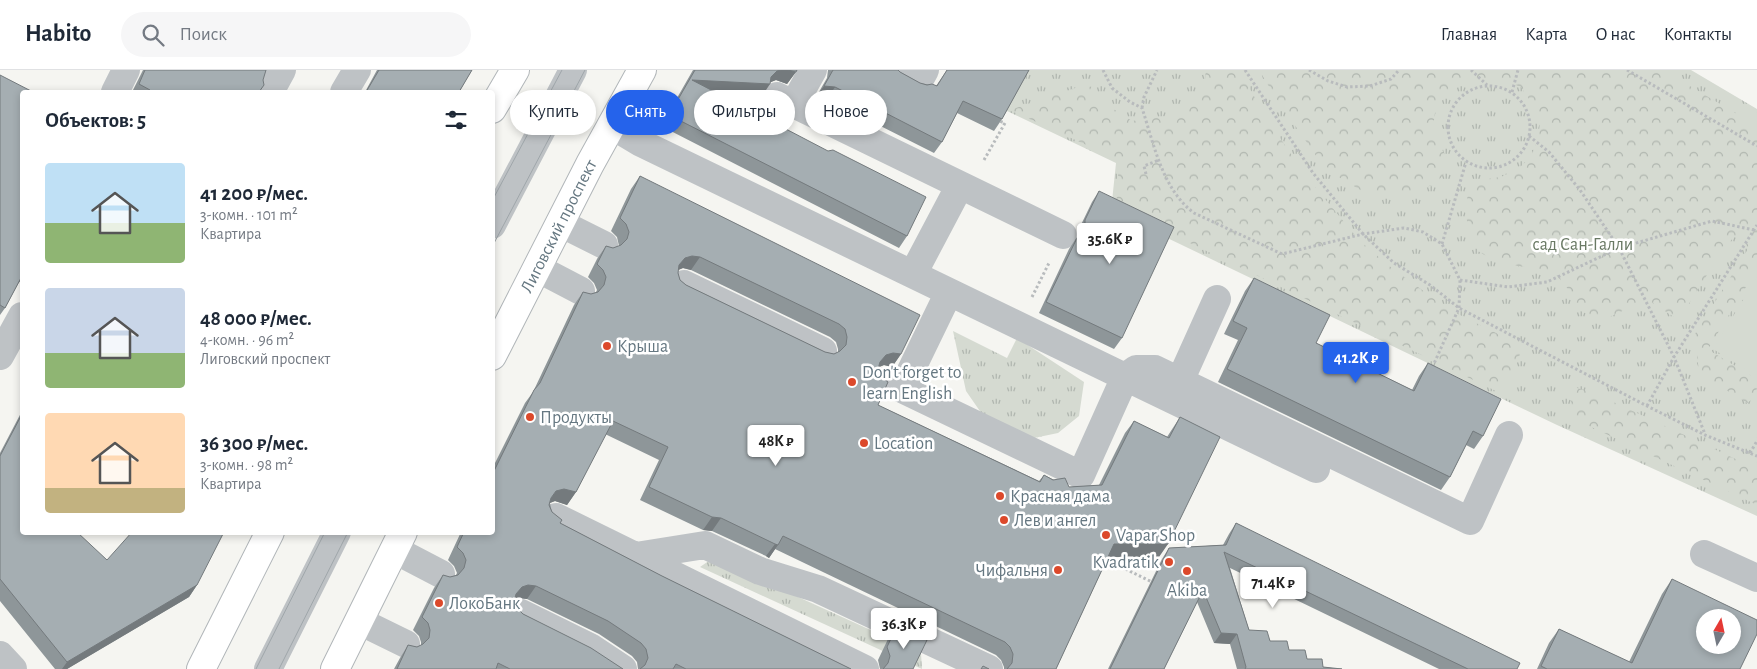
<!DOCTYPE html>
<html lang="ru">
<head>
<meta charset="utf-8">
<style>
	:root { --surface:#fff; --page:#f6f6f7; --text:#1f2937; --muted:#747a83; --line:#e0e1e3; --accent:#2563eb }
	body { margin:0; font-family:"Alegreya Sans",sans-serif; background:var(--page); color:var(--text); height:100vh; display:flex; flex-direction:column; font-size:19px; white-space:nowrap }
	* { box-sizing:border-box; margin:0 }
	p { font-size:16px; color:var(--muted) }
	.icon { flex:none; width:28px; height:28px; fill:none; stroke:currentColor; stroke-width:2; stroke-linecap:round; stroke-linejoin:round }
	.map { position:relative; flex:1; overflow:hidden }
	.panel { position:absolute; left:20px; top:20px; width:475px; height:445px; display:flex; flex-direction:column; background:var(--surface); border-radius:5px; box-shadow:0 2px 8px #0003 }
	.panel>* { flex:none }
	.hud { position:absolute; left:510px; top:20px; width:475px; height:45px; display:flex; gap:10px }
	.needle { width:32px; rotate:9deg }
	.fabs { position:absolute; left:1696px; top:539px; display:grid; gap:10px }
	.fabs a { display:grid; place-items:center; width:45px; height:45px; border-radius:50%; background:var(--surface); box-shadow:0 2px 8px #0003; font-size:25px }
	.price { position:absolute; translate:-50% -42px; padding:0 11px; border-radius:5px; background:#fff; color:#222; font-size:16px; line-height:32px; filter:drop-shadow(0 1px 2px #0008) }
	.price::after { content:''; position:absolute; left:50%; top:30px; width:15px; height:11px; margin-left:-8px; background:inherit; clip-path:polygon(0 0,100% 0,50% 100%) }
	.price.on { background:var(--accent); color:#fff }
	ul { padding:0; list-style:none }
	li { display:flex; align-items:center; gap:15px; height:125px; padding:0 25px }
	li span { display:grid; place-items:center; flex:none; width:140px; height:100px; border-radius:5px; color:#555 }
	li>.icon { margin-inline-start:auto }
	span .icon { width:60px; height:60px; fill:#fffc; stroke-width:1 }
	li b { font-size:21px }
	h2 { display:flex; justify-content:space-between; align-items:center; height:60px; padding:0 25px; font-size:21px }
	.chip { padding:0 18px; border-radius:22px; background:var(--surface); box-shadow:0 2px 8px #0003; font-size:18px; line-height:45px }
	.chip.on { background:var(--accent); color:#fff }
	header { display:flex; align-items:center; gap:30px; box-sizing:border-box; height:70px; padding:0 25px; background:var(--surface); border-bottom:1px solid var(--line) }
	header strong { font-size:24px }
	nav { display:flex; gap:28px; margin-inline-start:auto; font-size:18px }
	.search { width:350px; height:45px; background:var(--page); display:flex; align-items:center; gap:12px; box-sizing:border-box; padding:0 18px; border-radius:28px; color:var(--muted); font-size:19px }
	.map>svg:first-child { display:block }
	.grass { fill:url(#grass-tufts) }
	.forest { fill:url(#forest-crowns) }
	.pitch { fill:#d5dad1 }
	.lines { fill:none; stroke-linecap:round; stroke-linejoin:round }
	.major-casing { stroke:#b1b6b9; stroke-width:30 }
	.path { stroke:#b8bbbd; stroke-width:3; stroke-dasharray:2.5 2.5; stroke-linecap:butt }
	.minor { stroke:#bec2c5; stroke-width:28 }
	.major { stroke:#fff; stroke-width:28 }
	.tram { stroke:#9fa6aa; stroke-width:1 }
	.wall { fill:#8e9699; fill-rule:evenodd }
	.shaded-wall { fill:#747a7d }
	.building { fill:#a5aeb2; stroke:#747a7d; fill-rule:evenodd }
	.poi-dot { fill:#dc492b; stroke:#fff; stroke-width:2 }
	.labels { text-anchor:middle; stroke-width:5; stroke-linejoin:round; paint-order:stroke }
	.street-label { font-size:18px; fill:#657781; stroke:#fff }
	.park-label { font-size:18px; fill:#697964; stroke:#fff }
	.poi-label { font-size:18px; fill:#657781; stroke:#fff; text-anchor:start }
</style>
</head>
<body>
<header>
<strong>Habito</strong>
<div class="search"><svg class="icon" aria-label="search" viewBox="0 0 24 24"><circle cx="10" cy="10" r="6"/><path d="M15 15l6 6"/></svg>Поиск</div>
<nav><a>Главная</a><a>Карта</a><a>О нас</a><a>Контакты</a></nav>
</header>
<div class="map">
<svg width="1757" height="599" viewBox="0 0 1757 599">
	<defs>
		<pattern id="grass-tufts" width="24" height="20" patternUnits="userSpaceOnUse" patternTransform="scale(1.25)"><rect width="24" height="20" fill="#d5dad1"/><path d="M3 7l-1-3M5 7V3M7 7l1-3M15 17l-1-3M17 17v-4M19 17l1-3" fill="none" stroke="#b0b6af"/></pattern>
		<pattern id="forest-crowns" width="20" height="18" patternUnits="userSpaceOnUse" patternTransform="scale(1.25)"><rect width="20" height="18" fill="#d5dad1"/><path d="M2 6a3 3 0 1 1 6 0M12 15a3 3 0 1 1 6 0" fill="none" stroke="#b0b6af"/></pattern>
	</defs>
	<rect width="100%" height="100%" fill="#f5f5f1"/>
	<path class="grass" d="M1028,0h663l66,39v407l-200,-91 -446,-214 5,-48 -111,-53z
		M953,261l54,27 10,-20 67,44 -5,34 -21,17 -24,5 -50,-21 -18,-26z
		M713,488l208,95 1,16 -222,-102z"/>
	<path class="forest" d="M1206,0h33l27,47 39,58 55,66 28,24 60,44 66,33 6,12 -12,32 -12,5 -304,-147 -76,-34 3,-50 -109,-50 74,-25 8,2 6,12 34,22 43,-6 30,-32z
		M1259,0h404l94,56v143l-49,80 4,3 45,27c0,13 0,18 -10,24l-48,-30 -4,-39 53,-85 -5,-12 -8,-1 -11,12 -44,70 -6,-1 -23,-15 -22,6 -22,10 -20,-4 -12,-6 -7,-19 -15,-18 -55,-8 -20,-12 -8,-16 -5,-24 4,-23 10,-8 22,-3 18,-9 12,-11 8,-21 1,-20 -19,-29 -18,-7 -31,-1 -26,15 -11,19 -2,14 5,16 8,13 4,10 -14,18 -36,11 -33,-1 -30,-18 -18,-16 -43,-62z
		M1577,318l15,4 165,77v36l-185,-87 -2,-14z"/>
	<path class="pitch" d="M1757,207v99l-44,-27z"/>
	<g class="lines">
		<defs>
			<g id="major">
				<path d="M492,39l23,-39"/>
				<path id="s1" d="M492,286l98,-192 52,-94"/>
				<path d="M201,599l69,-137"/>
				<path d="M335,599l68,-137"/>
			</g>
		</defs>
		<use href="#major" class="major-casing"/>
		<path class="path" d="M1103,0l9,18 18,14 12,6c12,36 20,81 52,105l88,41 81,-20 41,-6 19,4 19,12 18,36 -1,28 -27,60
			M1245,0l68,103 50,61 31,29 36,22 29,23 188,98 58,29 52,21
			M1309,0l19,11 19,6 23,-1 21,-7 8,-9
			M1471,0l16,15
			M1627,0l130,76
			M1448 57a41 41 0 1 1 82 0a41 41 0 1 1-82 0Z
			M1512,22l6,-22
			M1142,38l2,-11 13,-27
			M1529,66l20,16 31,38 39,58 55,109 31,77
			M984,90l21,-37 -6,-2
			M1146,104l-2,-8 15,-6
			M1442,174l24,-82
			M1460,210l48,7 39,-5 72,-34 93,-27 42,9
			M1032,227l17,-34
			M1647,336l27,-49 83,-132
			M1750,383l7,-12
			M1103,488l51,25"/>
		<path class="minor" d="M899,0l20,11 6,-11
			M115,22l11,-22
			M270,22l12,-22
			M344,22l13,-22
			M777,26l286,139
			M794,34l19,-34
			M611,55l30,18 484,234 11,-8h19l315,152 39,-86
			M560,153l44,22
			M492,155l81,-155
			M537,198l44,23
			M913,204l47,-89
			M684,214l139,67
			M0,286l22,-40
			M885,311l196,94 44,-98 191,92
			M1180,311l37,-82
			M902,319l47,-97
			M556,447l309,152
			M395,480l46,24
			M1704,484l53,24
			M636,486l69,-11 55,26 58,18 171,80
			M521,543l69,34 33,22
			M359,551l47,23
			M0,585l13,14
			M268,599l69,-137"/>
		<use href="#major" class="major"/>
		<path class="tram" d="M492,131l70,-131
			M492,177l93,-177
			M256,599l69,-137
			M279,599l69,-137"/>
	</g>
	<path class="wall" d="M143,0h123l-2,3 -5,19h-127z
		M377,0h95l-13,22h-94z
		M693,0h104l-10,14 -11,-4 -6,2 -8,14 -45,-3 190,143 -8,12 -238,-122z
		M828,0h70l2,2 20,11 16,3 11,-16h82l-27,49 -8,12 -37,-18 -15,29 -8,11 -107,-54 -11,-2 11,-19z
		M0,5l21,76 1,1v131l-3,-1 -14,26 -5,7z
		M640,106l261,178 -9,13 -8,-2 -5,2 -1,38 161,76 5,-6 25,12 30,-2 26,-52 9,-12 33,16 13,-20 -21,140h-51l-52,112h-52v-2l-3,-7 -5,-5 -221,-106 -6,9 -3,-2 -54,-25 -9,-1 -63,-30 19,-40 -54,-26 -29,58 -9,13 -12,-4 -5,2 2,9 8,11 102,53 189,93h-213l-1,-7 -5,-6 -33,-22 -72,-35 -8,-1 -4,1 -1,3 3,6 6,6 100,55h-229l6,-11 8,-13 9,2 4,-2v-3l-2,-6 -6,-6 21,-42 9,-13 7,2 6,-2 1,-2 -3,-7 -6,-6 13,-28h31v-63l33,-66 8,-11 41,-87 9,-13 8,2 5,-2 1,-2 -3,-7 -6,-6 9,-18 9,-13 7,2 6,-2 -2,-9 -6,-6 20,-42zM683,198l8,2 139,67 6,5 2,7v3l-4,2 -9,-2 -139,-67 -6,-5 -2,-7v-3z
		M1099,121l23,147 -8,11 -75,-36 30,-64 8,-12 1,-6 14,-29z
		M1254,208l62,65 96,47 7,-14 9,-13 55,73 -9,13 -8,-4 -16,32 -9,13 -223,-108 20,-42 -14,-6 21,-43z
		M22,341v121l85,28 90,25 -8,12 -122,72h-12l-55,-68v-148z
		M1236,453l281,146h-78l-209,-101 19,62 21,11 53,26 19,2h-105l-7,-25 -16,-1 -17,-41 -33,67h-56l54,-110 7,-11 54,-3 6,-11z
		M1672,509l68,90h-203l12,-26 10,-14 70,33 33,-68z
		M897,556l16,43h-33l-2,-9 10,-21z"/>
	<path class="shaded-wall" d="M781,0h7l8,2 -9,12 -11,-4 -7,3 1,1 -8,12 -78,-4 8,-12 79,-3 6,-6z
		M824,16l11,1 -8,12 -11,-2z
		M692,186l8,1 -9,13 -8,-2 -7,3 3,-6 6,-7z
		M893,283l8,1 -9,13 -8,-2 -7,3 3,-6 6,-7z
		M564,419l12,3 -9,13 -12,-4 -8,3 9,-13z
		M712,447l9,1 -9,13 -9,-1z
		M775,474l3,1 -9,13 -3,-2z
		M1114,474h54l-9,13h-54z
		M197,515l-8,12 -122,72h-5l5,-7z
		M528,515l8,1 -9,13 -8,-1 -6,2 3,-6 6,-7z
		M1221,563l16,1 -7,10 -16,-1z"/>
	<path class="building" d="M145,0h121l-3,10 1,5 -5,7h-110l1,-2 -11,-6z
		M379,0h93l-13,22h-93z
		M695,0h86l-4,1 -6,6 -1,7 -78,-4 136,71 5,-1 93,47 -19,39 -238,-121z
		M788,0h9l-1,2z
		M833,0h65l2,2 20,11 7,2 5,-1 5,2 10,-16h82l-27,49 -39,-18 -21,41 -107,-55 -11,-1z
		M0,5l33,17h-11v56l-1,3 1,1v124l-17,32 -5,-3z
		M640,106l280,139 -19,39 -8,-1 -7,2 -6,7 -2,7 3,8 7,5 -10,23 162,77 4,-7 9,5 12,-2 4,9 33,-2 32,-64 35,17 11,-21 40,20 -52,107h-54l-58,125h-49l5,-6 1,-9 -3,-7 -5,-5 -222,-106 -5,9 -3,-1 -54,-26 -9,-1 -63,-30 19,-40 -55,-26 -37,71 -12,-3 -8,2 -5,7 -2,7 3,7 10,8 -2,3 102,53 189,93h-165l-10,-5 -3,5h-33l5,-4 3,-7 -2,-9 -5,-6 -33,-22 -72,-35 -8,-1 -6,2 -6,7 -2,8 3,6 6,6 68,34 32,21h-113l-12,-6 -2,6h-99l11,-24 9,2 6,-3 6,-6 1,-8 -2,-7 -6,-6 21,-42 7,2 8,-2 6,-7 2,-8 -3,-7 -6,-6 7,-15h28v-57l42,-85 6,-7 43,-91 8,2 7,-2 6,-7 2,-8 -3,-7 -6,-6 9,-18 7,2 8,-3 6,-6 2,-7 -3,-8 -6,-6zM692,186l8,1 139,67 6,5 2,8 -1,8 -6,6 -6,3 -9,-2 -139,-67 -6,-5 -2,-7 1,-8 6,-7z
		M1099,121l75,36 -52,111 -76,-36 31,-64 8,-8v-10z
		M1254,208l76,37 -14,28 98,48 14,-28 73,36 -18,37 -10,-5 -23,46 -223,-108 20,-41 -14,-7z
		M22,344v118h55l30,28 25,-28h92l-27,53 -130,77 -67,-83v-123z
		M1236,453l284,140 -3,6h-49l-244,-117 25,78 18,1 3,10h17l2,9h16l2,9h15l1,8 19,2h-97l1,-2 -9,-33 -16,-1 -18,-43 -39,79h-54l59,-121 57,-3z
		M1672,509l85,41v14l-17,35h-193l-6,-3 18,-37 73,34zM1705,548h27v27h-27z
		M897,556l30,14 -14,29h-30l5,-6 2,-7 -3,-9z
		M983,596l6,3h-8z"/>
	<g class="poi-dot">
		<circle cx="607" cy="276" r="5"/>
		<circle cx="852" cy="312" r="5"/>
		<circle cx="530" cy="347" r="5"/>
		<circle cx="864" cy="373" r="5"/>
		<circle cx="1000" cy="426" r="5"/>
		<circle cx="1004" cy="450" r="5"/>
		<circle cx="1106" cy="465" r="5"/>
		<circle cx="1169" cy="492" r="5"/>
		<circle cx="1058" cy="500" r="5"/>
		<circle cx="1187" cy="501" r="5"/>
		<circle cx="439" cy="533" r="5"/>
	</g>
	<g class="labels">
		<g class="street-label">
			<text dy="6" stroke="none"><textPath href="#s1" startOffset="146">Лиговский проспект</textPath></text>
		</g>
		<g class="park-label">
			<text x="1583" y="180">сад Сан-Галли</text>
		</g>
		<g class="poi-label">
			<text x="617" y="282">Крыша</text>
			<text x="862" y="308">Don't forget to<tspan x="862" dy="21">learn English</tspan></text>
			<text x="540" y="353">Продукты</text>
			<text x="874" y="379">Location</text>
			<text x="1010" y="432">Красная дама</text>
			<text x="1014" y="456">Лев и ангел</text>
			<text x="1116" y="471">Vapar Shop</text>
			<text x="1159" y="498" text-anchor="end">Kvadratik</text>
			<text x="1048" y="506" text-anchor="end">Чифальня</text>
			<text x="1187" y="526" text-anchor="middle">Akiba</text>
			<text x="449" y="539">ЛокоБанк</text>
		</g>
	</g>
</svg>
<div class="fabs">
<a><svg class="needle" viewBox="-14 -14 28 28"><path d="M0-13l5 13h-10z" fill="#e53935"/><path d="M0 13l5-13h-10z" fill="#747a83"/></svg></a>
</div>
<b class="price" style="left:1110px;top:195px">35.6K ₽</b>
<b class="price on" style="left:1356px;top:314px">41.2K ₽</b>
<b class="price" style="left:776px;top:397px">48K ₽</b>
<b class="price" style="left:1273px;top:539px">71.4K ₽</b>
<b class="price" style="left:904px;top:580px">36.3K ₽</b>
<div class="hud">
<a class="chip">Купить</a>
<a class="chip on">Снять</a>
<a class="chip">Фильтры</a>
<a class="chip">Новое</a>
</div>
<section class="panel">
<h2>Объектов: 5<svg class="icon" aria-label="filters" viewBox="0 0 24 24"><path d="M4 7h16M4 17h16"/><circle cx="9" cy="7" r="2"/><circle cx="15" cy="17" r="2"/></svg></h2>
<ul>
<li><span style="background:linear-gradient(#bfe0f5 60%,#8fb573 0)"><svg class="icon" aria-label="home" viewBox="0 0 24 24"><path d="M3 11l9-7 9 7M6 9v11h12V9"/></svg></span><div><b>41 200 ₽/мес.</b><p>3-комн. · 101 m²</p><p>Квартира</p></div></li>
<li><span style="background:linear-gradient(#c9d6e8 65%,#8fb573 0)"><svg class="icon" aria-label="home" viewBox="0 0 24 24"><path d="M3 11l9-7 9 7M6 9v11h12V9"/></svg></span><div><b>48 000 ₽/мес.</b><p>4-комн. · 96 m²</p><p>Лиговский проспект</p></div></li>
<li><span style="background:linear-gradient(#ffd9b3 75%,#c2b280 0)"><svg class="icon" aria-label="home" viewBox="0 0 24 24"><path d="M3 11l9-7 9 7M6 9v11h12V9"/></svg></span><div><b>36 300 ₽/мес.</b><p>3-комн. · 98 m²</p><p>Квартира</p></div></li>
</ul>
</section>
</div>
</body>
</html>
